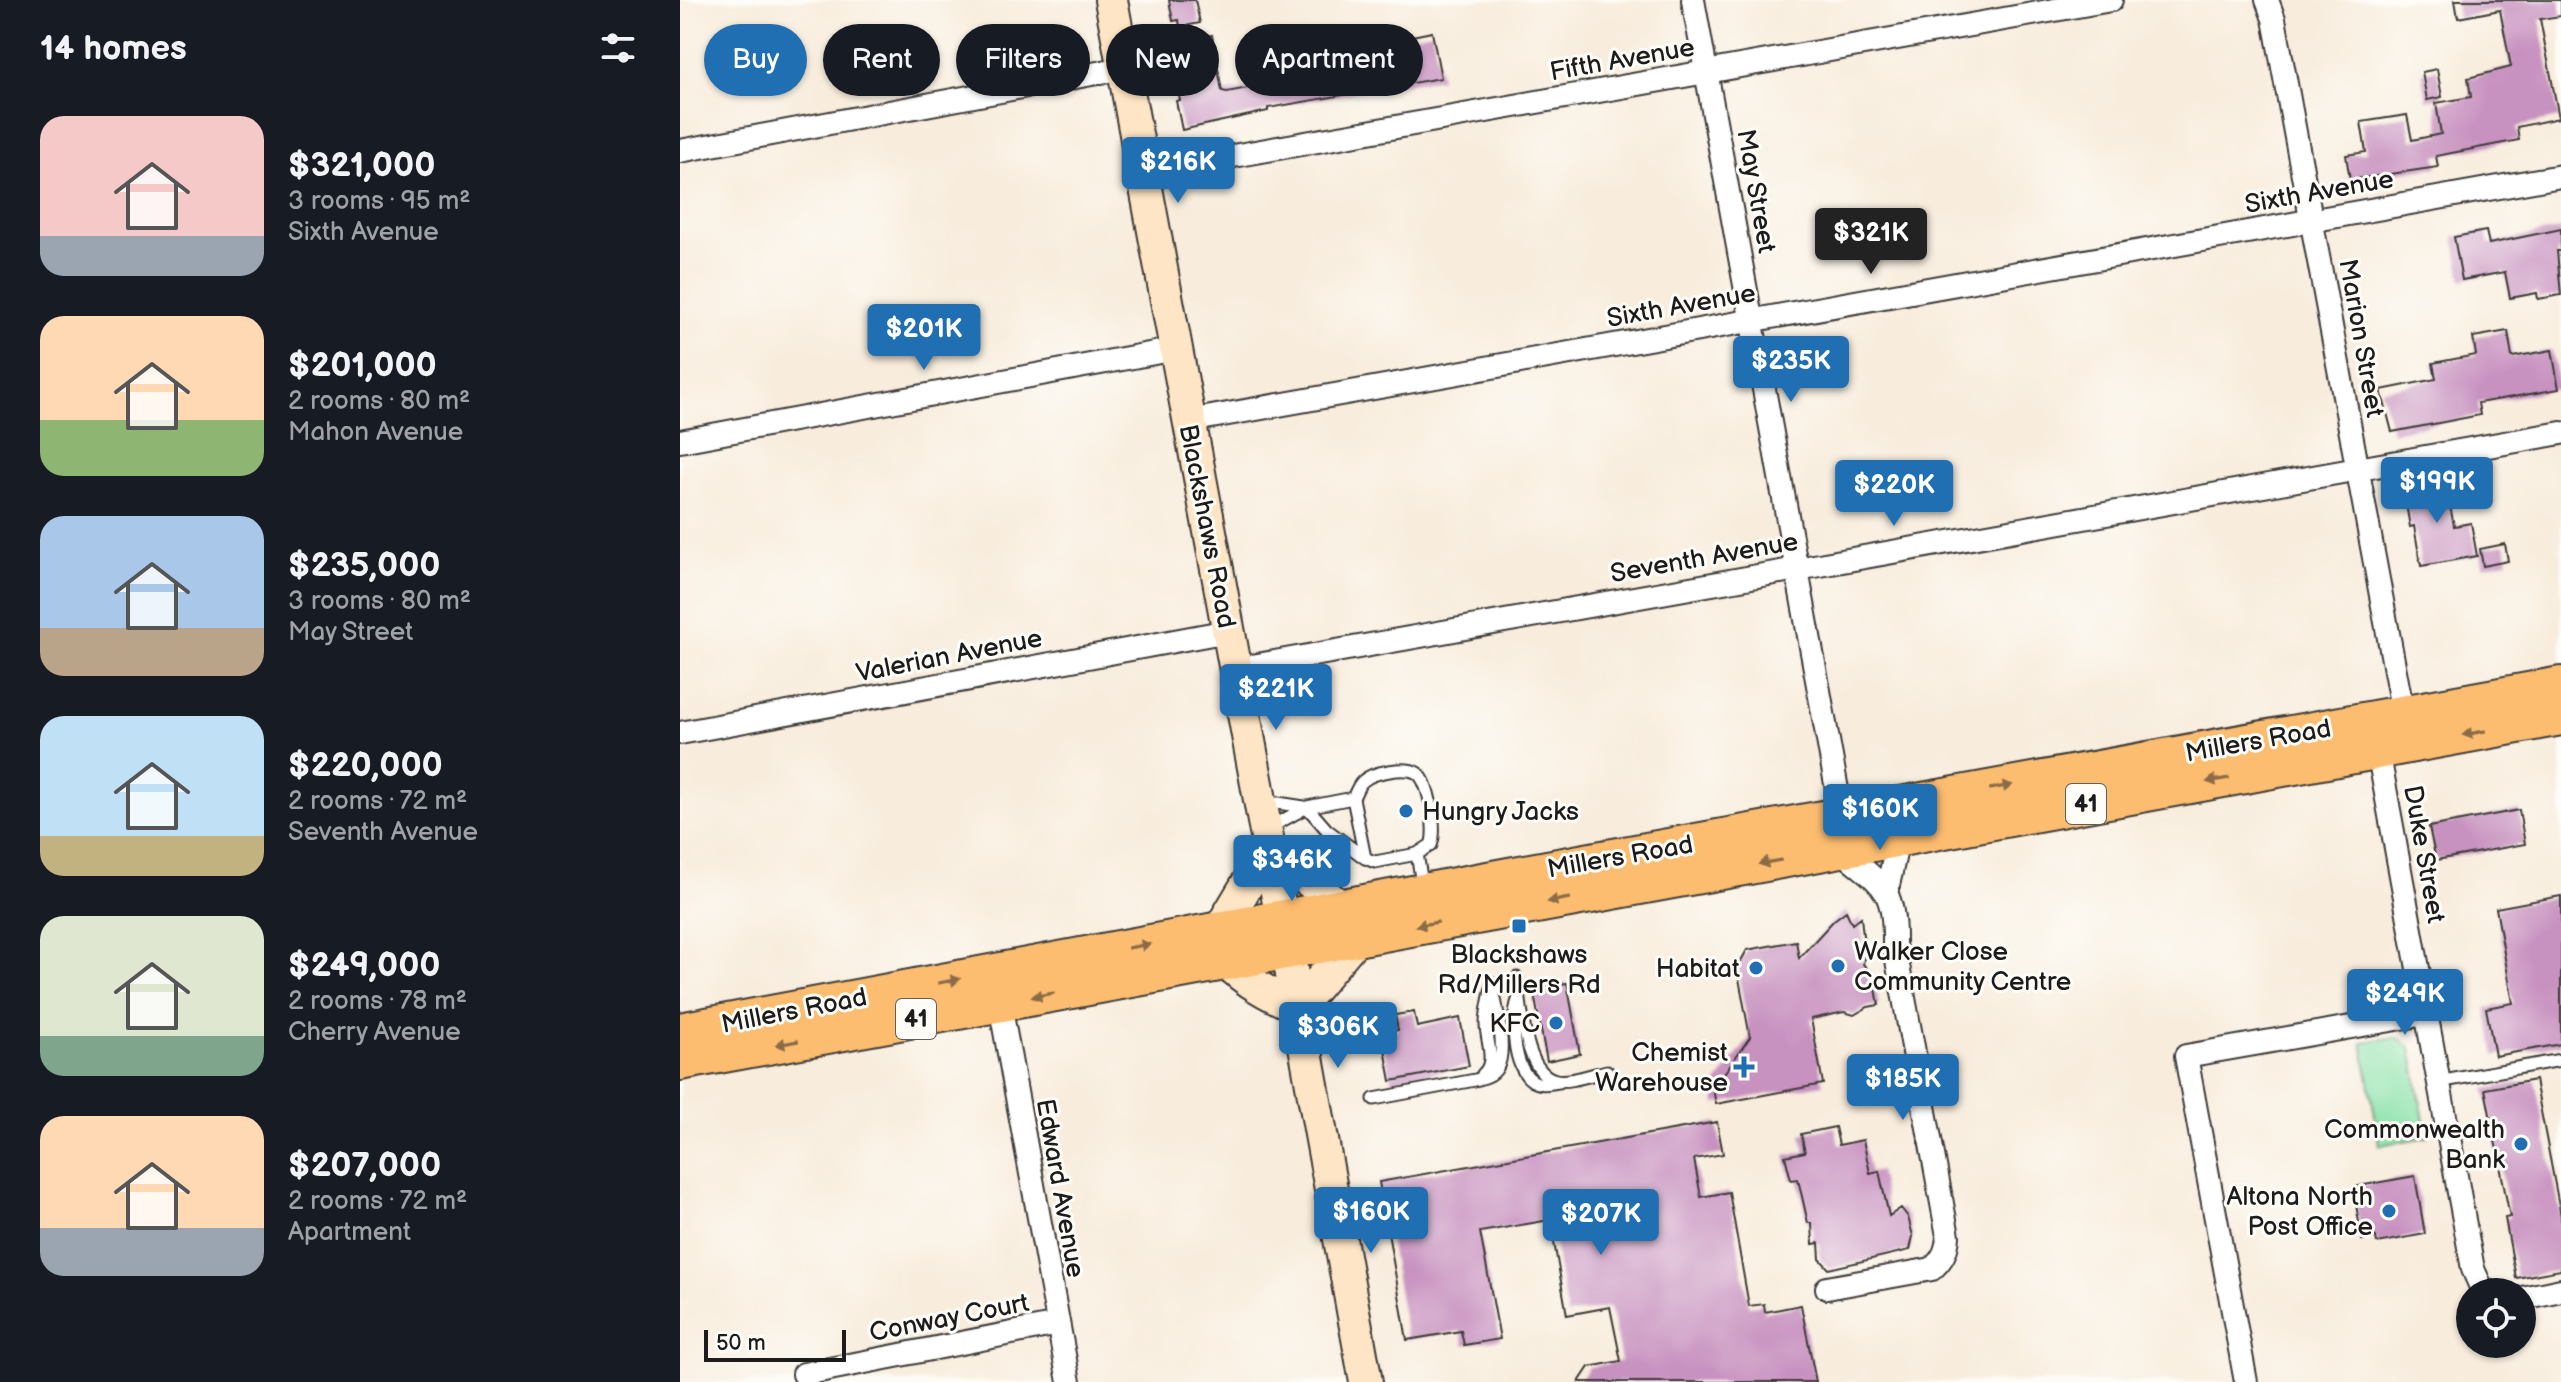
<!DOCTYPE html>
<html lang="en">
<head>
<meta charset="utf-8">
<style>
	:root { --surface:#171b24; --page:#242831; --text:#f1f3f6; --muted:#9ea1a6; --accent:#1f6fb2 }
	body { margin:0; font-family:"Balsamiq Sans",sans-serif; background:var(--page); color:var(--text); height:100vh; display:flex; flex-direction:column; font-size:30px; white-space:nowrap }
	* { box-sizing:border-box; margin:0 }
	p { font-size:26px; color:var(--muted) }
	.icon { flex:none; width:44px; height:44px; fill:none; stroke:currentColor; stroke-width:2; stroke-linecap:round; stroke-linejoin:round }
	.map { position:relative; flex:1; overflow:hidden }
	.drawer { display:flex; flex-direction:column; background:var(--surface); width:680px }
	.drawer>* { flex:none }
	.guide { position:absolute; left:24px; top:24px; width:760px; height:72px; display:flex; gap:16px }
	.tools { position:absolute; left:1776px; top:1278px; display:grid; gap:16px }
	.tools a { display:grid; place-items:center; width:80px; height:80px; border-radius:50%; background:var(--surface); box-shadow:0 2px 6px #0004; font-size:40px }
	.scale { position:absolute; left:24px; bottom:20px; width:142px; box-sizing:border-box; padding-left:8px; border:4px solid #1c1c1c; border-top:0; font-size:22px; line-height:28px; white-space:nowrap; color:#1c1c1c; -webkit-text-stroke:6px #fdfcf7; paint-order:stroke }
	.price { position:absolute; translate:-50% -68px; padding:0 18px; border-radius:8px; background:var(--accent); color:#fff; font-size:26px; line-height:52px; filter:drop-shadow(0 2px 4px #0008) }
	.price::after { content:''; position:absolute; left:50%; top:48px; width:24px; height:18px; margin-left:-12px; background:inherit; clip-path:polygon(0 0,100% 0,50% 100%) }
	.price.selected { background:#222; color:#fff }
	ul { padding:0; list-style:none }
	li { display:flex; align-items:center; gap:24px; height:200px; padding:0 40px }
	li span { display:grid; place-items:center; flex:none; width:224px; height:160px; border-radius:24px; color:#555 }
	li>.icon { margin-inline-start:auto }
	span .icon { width:96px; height:96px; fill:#fffc; stroke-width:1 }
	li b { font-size:34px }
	h2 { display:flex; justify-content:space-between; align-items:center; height:96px; padding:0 40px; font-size:34px }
	.chip { padding:0 28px; border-radius:36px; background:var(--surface); box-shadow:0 2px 6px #0004; font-size:28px; line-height:72px }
	.chip.selected { background:var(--accent); color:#fff }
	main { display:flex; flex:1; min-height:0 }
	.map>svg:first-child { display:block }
	.green { fill:#87e1a7; stroke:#527e62; stroke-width:2 }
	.building { fill:#c791c0 }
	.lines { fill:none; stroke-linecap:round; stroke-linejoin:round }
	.lane-casing { stroke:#3d3b39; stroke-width:15 }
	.street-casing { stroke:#3d3b39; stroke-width:26 }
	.secondary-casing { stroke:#3d3b39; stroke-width:36 }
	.primary-casing { stroke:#3d3b39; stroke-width:40 }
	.lane { stroke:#fff; stroke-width:11 }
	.street { stroke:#fff; stroke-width:22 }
	.secondary { stroke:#fee5c5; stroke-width:32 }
	.primary { stroke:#fcbd6f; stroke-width:36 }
	.oneway { fill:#8c6c46 }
	.poi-dot { fill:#1f6fb2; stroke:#fdfcf7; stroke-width:3 }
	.labels { text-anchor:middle; stroke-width:6; stroke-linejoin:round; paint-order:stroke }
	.shield { fill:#fdfcf7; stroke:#605f5e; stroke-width:2 }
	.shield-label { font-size:24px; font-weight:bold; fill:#1c1c1c }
	.street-label { font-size:26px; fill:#1c1c1c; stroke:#fdfcf7 }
	.poi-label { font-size:26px; fill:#1c1c1c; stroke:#fdfcf7; text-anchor:end }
</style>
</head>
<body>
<main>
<section class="drawer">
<h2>14 homes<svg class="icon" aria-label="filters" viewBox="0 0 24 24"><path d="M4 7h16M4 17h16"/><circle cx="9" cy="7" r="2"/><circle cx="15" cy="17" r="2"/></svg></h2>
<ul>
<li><span style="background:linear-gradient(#f6c9c9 75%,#9aa5b1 0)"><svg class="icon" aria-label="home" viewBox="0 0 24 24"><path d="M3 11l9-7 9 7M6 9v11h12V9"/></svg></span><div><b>$321,000</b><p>3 rooms · 95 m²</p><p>Sixth Avenue</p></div></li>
<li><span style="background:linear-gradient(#ffd9b3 65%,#8fb573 0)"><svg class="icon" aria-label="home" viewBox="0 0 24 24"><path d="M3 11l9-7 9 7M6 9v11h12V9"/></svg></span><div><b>$201,000</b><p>2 rooms · 80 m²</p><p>Mahon Avenue</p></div></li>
<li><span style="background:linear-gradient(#a9c7e8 70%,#b9a48a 0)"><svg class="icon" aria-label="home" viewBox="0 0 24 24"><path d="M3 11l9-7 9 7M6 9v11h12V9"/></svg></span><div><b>$235,000</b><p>3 rooms · 80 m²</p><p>May Street</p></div></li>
<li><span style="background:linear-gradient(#bfe0f5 75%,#c2b280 0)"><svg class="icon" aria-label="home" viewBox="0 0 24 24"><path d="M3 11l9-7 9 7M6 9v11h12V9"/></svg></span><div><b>$220,000</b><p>2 rooms · 72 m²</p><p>Seventh Avenue</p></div></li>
<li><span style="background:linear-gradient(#dfe7d0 75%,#7fa58c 0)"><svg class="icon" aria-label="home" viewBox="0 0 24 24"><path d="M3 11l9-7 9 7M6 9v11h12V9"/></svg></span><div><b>$249,000</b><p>2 rooms · 78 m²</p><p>Cherry Avenue</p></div></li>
<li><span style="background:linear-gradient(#ffd9b3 70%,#9aa5b1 0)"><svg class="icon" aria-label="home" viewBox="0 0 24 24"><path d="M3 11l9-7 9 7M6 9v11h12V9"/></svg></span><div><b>$207,000</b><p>2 rooms · 72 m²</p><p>Apartment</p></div></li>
</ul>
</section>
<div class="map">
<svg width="1881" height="1382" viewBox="0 0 1881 1382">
	<rect width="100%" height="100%" fill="#fdfcf7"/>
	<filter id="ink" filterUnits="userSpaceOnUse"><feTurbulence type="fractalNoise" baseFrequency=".0125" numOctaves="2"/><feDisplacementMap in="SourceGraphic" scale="16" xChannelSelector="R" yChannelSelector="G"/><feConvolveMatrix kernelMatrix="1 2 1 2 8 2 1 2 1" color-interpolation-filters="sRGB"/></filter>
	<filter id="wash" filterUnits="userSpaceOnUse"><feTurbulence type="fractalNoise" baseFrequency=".006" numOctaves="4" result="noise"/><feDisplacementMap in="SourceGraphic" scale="32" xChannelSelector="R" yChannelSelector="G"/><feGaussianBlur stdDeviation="1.8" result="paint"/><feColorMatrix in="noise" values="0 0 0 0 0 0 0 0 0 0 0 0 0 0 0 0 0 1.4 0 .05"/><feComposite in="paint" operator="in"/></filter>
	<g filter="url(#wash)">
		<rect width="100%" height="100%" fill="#f8ecdc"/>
		<path class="green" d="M1710,1038h9l12,10 16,89 -47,8 -18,-103z"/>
		<g id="blocks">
			<path class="building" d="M489,0h26l5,23 -20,4 -1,-7 -6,1z
				M1775,0h106v16l-21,3 19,99 -42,9 2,13 -83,16 2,11 -88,13 -4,-25 20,-3 -5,-30 46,-7 5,25 29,-6 -5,-31 35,-6 -3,-19 43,-11 -11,-57 -42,8z
				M752,32l9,46 -173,30v3l-86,19 -6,-29 4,-1 -5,-25 8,-2 -3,-16 12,-3 -2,-15 22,-4 10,56 5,1 42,-8 -1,-5 41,-8 -3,-14 56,-10 2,9 35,-7 -2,-10z
				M1757,69l5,28 -15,3 -5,-28z
				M1881,229v22h-4l4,44 -23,4 -1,-6 -27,5 -5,-26 -43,8 -8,-43 32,-6 3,13z
				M1828,331l4,26 40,-7 7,39 -81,14 2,12 -88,17 -11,-42 55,-11 -3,-16 43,-8 -3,-18z
				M1765,480l9,46 17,-3 6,33 -56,10 -7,-40 -4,1 -7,-40z
				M1825,544l3,17 -25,5 -3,-17z
				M1839,810l6,34 -89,16 -7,-33z
				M1881,896v148l-66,12 -9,-48 27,-5 -17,-95z
				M1166,911l6,13 9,-7 4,38 -2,9 11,13 5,28 -11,2 -14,8 -10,-3 -33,7 12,65 -107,20 -3,-15 37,-52 -13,-69 10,-18 49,-9 3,17 35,-38z
				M887,983l13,71 -33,7 -14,-72z
				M734,1012l3,15 43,-9 9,48 -78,15 -9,-48 16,-3 -3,-15z
				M1855,1080l26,136v54l-45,8 -11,-60 5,-1 -25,-128z
				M1037,1122l6,32 -29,5 7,38 28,-5 20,114 15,-2 1,8 36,-7 15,77h-237l10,-15 32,-6 -11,-54 -43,8 -17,-95 -70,12 20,107 -36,6 -3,-14 -54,9 -28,-158z
				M1155,1127l4,18 24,-5 7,33 9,-2 10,45 12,-8 7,9 5,19 -3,14 -81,19 -9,-10 -1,-16 -6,1 -1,-21h-4l-10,-44 -7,1 -6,-24 20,-4 -4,-18z
				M1735,1176l10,58 -48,9 -1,-6 -14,3 -9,-53z"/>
		</g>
	</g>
	<g filter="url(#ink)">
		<use href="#blocks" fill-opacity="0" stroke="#3d3b39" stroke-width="2"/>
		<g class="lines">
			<defs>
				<path id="lane" d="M582,806l16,-3 26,4
					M627,807l20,23 38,28 10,4 42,-8 14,-9c6,-13 -1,-64 -14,-72 -11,-7 -45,-1 -54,8 -5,4 -7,11 -10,17
					M586,825l12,-2 29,-16 46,-9 12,60
					M737,854l6,35
					M837,978c5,28 6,95 39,102 14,3 36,-6 51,-9
					M840,995c-10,21 -8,73 13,86 9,5 17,2 26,1
					M803,1074c14,-12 3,-33 3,-50 0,-11 3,-22 5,-33
					M1758,1082l123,-22
					M694,1099l101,-19c8,-2 17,-4 22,-12 11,-17 -2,-66 -5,-85"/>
				<path id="street" d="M1013,0l149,817 -2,33c41,35 55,35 54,94l54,292c-1,15 -5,23 -16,33l-105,19
					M1587,0l7,19 129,695
					M0,151l444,-83
					M463,172l968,-172
					M509,421l1372,-245
					M0,441l496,-92
					M555,669l1326,-236
					M0,733l548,-102
					M1698,750l95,519 8,18 8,5
					M1207,890l11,-50
					M320,1004l69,378
					M1842,1298l39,-8
					M124,1374l254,-50
					M1566,1382l-60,-326 239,-42"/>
				<path id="secondary" d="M431,0l160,859 95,523
					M591,859l36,20 34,29
					M539,931l35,-58 17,-14
					M545,960c21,22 45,35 73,47
					M618,1007l59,-70"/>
				<path id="primary" d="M0,1031l829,-155 1052,-191
					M0,1062l1881,-345"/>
			</defs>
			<use href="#lane" class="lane-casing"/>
			<use href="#street" class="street-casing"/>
			<use href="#secondary" class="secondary-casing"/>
			<use href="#primary" class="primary-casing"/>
			<use href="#lane" class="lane"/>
			<use href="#street" class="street"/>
			<use href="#secondary" class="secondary"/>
			<use href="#primary" class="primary"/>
		</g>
		<defs><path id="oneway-solid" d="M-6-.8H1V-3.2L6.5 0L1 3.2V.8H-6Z" transform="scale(2)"/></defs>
		<g class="oneway">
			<use href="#oneway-solid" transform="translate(1794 733) rotate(170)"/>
			<use href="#oneway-solid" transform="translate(1538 780) rotate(170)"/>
			<use href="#oneway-solid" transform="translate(1321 787) rotate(-10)"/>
			<use href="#oneway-solid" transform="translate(1090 862) rotate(170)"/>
			<use href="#oneway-solid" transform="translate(879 900) rotate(170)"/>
			<use href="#oneway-solid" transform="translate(747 924) rotate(170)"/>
			<use href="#oneway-solid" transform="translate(459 946) rotate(-10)"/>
			<use href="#oneway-solid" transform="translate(269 981) rotate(-11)"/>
			<use href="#oneway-solid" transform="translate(363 995) rotate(169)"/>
			<use href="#oneway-solid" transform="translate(107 1043) rotate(170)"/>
		</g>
	</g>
	<g class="poi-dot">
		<circle cx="726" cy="811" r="8"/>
		<rect x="831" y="918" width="16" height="16" rx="4"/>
		<circle cx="1158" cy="966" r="8"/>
		<circle cx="1076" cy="968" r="8"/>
		<circle cx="876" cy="1023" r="8"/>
		<path d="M1060 1055h8v8h8v8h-8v8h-8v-8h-8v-8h8z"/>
		<circle cx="1841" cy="1144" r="8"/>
		<circle cx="1709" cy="1211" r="8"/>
	</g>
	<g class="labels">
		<g class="shield">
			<rect x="1386" y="784" width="40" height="40" rx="6"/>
			<rect x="216" y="999" width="40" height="40" rx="6"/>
		</g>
		<g class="shield-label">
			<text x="1406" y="812">41</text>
			<text x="236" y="1027">41</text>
		</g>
		<g class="street-label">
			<text transform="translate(942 59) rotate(-10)" y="9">Fifth Avenue</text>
			<text transform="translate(1077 191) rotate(80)" y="9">May Street</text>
			<text transform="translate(1639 191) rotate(-10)" y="9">Sixth Avenue</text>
			<text transform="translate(1001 305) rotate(-10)" y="9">Sixth Avenue</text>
			<text transform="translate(1682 338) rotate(80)" y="9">Marion Street</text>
			<text transform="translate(528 526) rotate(79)" y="9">Blackshaws Road</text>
			<text transform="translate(1024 557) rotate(-10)" y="9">Seventh Avenue</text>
			<text transform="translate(269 655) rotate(-11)" y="9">Valerian Avenue</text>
			<text transform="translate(1578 740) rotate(-10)" y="9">Millers Road</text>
			<text transform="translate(1745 854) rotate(80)" y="9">Duke Street</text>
			<text transform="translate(940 856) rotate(-10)" y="9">Millers Road</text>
			<text transform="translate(114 1010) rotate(-11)" y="9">Millers Road</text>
			<text transform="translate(381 1188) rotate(80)" y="9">Edward Avenue</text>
			<text transform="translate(269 1317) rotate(-11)" y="9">Conway Court</text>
		</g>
		<g class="poi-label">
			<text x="742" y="820" text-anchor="start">Hungry Jacks</text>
			<text x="1174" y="960" text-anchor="start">Walker Close<tspan x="1174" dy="30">Community Centre</tspan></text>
			<text x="839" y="963" text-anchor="middle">Blackshaws<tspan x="839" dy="30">Rd/Millers Rd</tspan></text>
			<text x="1060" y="977">Habitat</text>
			<text x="860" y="1032">KFC</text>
			<text x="1048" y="1061">Chemist<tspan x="1048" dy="30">Warehouse</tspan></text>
			<text x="1825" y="1138">Commonwealth<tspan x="1825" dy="30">Bank</tspan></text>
			<text x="1693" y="1205">Altona North<tspan x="1693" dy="30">Post Office</tspan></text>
		</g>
	</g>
</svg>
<div class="tools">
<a><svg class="icon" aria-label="locate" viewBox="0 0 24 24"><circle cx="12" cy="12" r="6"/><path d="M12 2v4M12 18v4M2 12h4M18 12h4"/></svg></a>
</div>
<div class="scale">50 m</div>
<b class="price" style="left:498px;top:205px">$216K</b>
<b class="price selected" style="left:1191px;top:276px">$321K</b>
<b class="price" style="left:244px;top:372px">$201K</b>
<b class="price" style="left:1111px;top:404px">$235K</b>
<b class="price" style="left:1757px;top:525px">$199K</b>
<b class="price" style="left:1214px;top:528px">$220K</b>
<b class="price" style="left:596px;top:732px">$221K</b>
<b class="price" style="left:1200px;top:852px">$160K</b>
<b class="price" style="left:612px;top:903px">$346K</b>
<b class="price" style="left:1725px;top:1037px">$249K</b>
<b class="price" style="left:658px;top:1070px">$306K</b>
<b class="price" style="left:1223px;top:1122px">$185K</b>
<b class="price" style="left:691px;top:1255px">$160K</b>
<b class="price" style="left:921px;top:1257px">$207K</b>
<div class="guide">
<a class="chip selected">Buy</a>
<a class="chip">Rent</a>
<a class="chip">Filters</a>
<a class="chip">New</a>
<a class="chip">Apartment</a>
</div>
</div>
</main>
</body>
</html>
